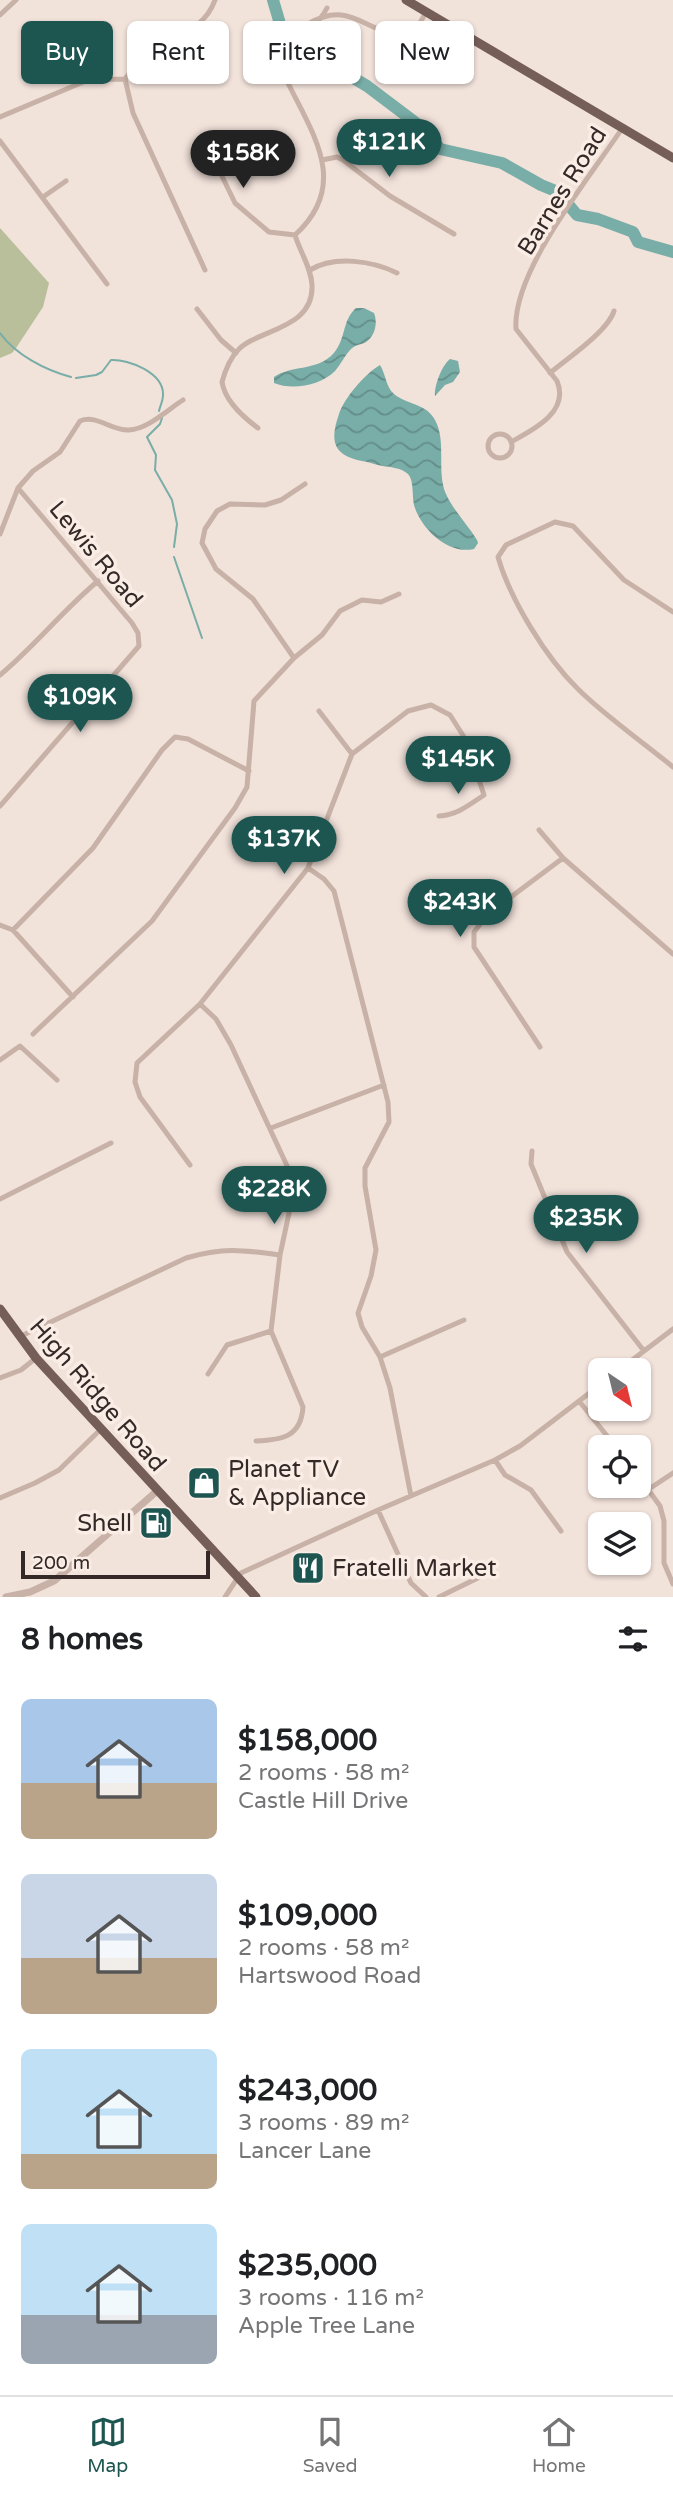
<!DOCTYPE html>
<html lang="en">
<head>
<meta charset="utf-8">
<style>
	:root { --surface:#fff; --page:#f2f2f2; --text:#202124; --muted:#757577; --line:#e0e0e0; --accent:#1d5550 }
	body { margin:0; font-family:"Varela Round",sans-serif; background:var(--page); color:var(--text); height:100vh; display:flex; flex-direction:column; font-size:26px; white-space:nowrap }
	* { box-sizing:border-box; margin:0 }
	p { font-size:23px; color:var(--muted) }
	.icon { flex:none; width:38px; height:38px; fill:none; stroke:currentColor; stroke-width:2; stroke-linecap:round; stroke-linejoin:round }
	.map { position:relative; height:1597px; overflow:hidden }
	.details { display:flex; flex-direction:column; background:var(--surface); flex:1 }
	.details>* { flex:none }
	.top-card { position:absolute; left:21px; top:21px; width:632px; height:63px; display:flex; gap:14px }
	.needle { width:46px; rotate:145deg }
	.controls { position:absolute; left:588px; top:1358px; display:grid; gap:14px }
	.controls a { display:grid; place-items:center; width:63px; height:63px; border-radius:10px; background:var(--surface); box-shadow:0 2px 5px #0004; font-size:35px }
	.scale { position:absolute; left:21px; bottom:18px; width:189px; box-sizing:border-box; padding-left:7px; border:4px solid #342927; border-top:0; font-size:19px; line-height:24px; white-space:nowrap; color:#342927; -webkit-text-stroke:5px #f9ede6; paint-order:stroke }
	.price { position:absolute; translate:-50% -60px; padding:0 16px; border-radius:24px; background:var(--accent); color:#fff; font-size:23px; line-height:46px; filter:drop-shadow(0 2px 4px #0008) }
	.price::after { content:''; position:absolute; left:50%; top:42px; width:21px; height:16px; margin-left:-10px; background:inherit; clip-path:polygon(0 0,100% 0,50% 100%) }
	.price.selected { background:#222; color:#fff }
	ul { padding:0; list-style:none }
	li { display:flex; align-items:center; gap:21px; height:175px; padding:0 21px }
	li span { display:grid; place-items:center; flex:none; width:196px; height:140px; border-radius:10px; color:#555 }
	li>.icon { margin-inline-start:auto }
	span .icon { width:84px; height:84px; fill:#fffc; stroke-width:1 }
	li b { font-size:30px }
	h2 { display:flex; justify-content:space-between; align-items:center; height:84px; padding:0 21px; font-size:30px }
	.chip { padding:0 24px; border-radius:10px; background:var(--surface); box-shadow:0 2px 5px #0004; font-size:24px; line-height:63px }
	.chip.selected { background:var(--accent); color:#fff }
	.tabs { display:flex; justify-content:space-around; align-items:center; height:98px; border-top:2px solid var(--line); background:var(--surface); font-size:19px; color:var(--muted) }
	.tabs a { display:grid; justify-items:center; gap:4px }
	.tabs .selected { color:var(--accent) }
	.map>svg:first-child { display:block }
	.green { fill:#b8bf9a }
	.water { fill:url(#water-waves) }
	.lines { fill:none; stroke-linecap:round; stroke-linejoin:round }
	.stream { stroke:#79ada7; stroke-width:2 }
	.river { stroke:#79ada7; stroke-width:12 }
	.minor { stroke:#c8b1a6; stroke-width:5 }
	.tertiary { stroke:#c8b1a6; stroke-width:7 }
	.primary { stroke:#765e58; stroke-width:9 }
	.labels { text-anchor:middle; stroke-width:7; stroke-linejoin:round; paint-order:stroke }
	.street-label { font-size:24px; fill:#342927; stroke:#f9ede6 }
	.poi-label { font-size:24px; fill:#342927; stroke:#f9ede6; text-anchor:start }
</style>
</head>
<body>
<div class="map">
<svg width="673" height="1597" viewBox="0 0 673 1597">
	<defs>
		<pattern id="water-waves" width="16" height="10" patternUnits="userSpaceOnUse" patternTransform="scale(1.75)"><rect width="16" height="10" fill="#79ada7"/><path d="M0 5q4-4 8 0t8 0" fill="none" stroke="#648d88"/></pattern>
	</defs>
	<rect width="100%" height="100%" fill="#f1e2da"/>
	<path class="green" d="M0,228l49,55 -6,24 -27,41 -4,5 -12,5z"/>
	<path class="water" d="M356,308h8l10,5c4,10 1,23 -8,29 -5,3 -10,2 -15,7 -6,6 -10,15 -16,22 -14,14 -42,20 -61,12v-6c18,-12 40,-6 57,-21 16,-15 10,-35 25,-48z
		M450,359l8,2 2,11 -7,10 -8,3 -10,11c-1,-10 7,-31 15,-37z
		M380,365c6,10 6,22 14,29 13,11 32,9 41,26 12,22 1,51 11,74 7,16 22,31 31,46l1,3 -4,6c-26,6 -53,-20 -60,-44 -2,-9 0,-25 -6,-31 -7,-6 -17,-7 -25,-8 -7,-1 -14,-4 -21,-5 -30,-6 -32,-21 -23,-47 5,-16 27,-41 41,-49z"/>
	<g class="lines">
		<path class="stream" d="M0,333c16,22 45,37 71,44
			M76,378l20,-3 6,-3 9,-12c18,-1 53,13 52,35 0,6 -3,11 -4,16
			M162,418l-2,6 -13,13 9,18 -1,15 17,30 5,24 -3,23
			M174,557l28,81"/>
		<path class="river" d="M273,0l10,34 6,8 23,19 21,5 34,20 53,40 20,23 62,14 39,22 17,7 19,23 21,4 35,13 5,10 35,10"/>
		<path class="minor" d="M0,15l16,-15
			M308,34v-10c41,-24 55,6 95,13l12,-5 11,-20
			M0,117l88,-37 37,-1
			M203,137l32,66 34,29 26,3
			M0,141l107,143
			M322,160l15,-3 6,3 47,36 64,38
			M43,197l23,-16
			M205,270l-72,-157 -8,-34c8,-10 16,-21 27,-28 24,-17 52,-20 63,-51
			M310,270c25,-15 63,-9 87,3
			M197,309l24,31 15,13
			M550,373c18,-15 58,-42 64,-62
			M258,428c-15,-11 -33,-27 -36,-46 3,-11 9,-25 17,-33 20,-20 75,-20 73,-64 -1,-18 -12,-33 -17,-50 56,-51 17,-102 -9,-156 -5,-29 29,-47 41,-71
			M488 446a12 12 0 1 1 24 0a12 12 0 1 1-24 0Z
			M511,442c22,-12 59,-30 46,-61l-41,-52c-4,-58 75,-153 107,-202
			M0,534l18,-46 15,-17 27,-19 20,-31c17,-7 31,10 49,9 19,-1 38,-20 54,-30
			M673,612l-49,-32 -51,-54 -18,-4 -49,23 -8,12c12,42 48,101 80,132 27,27 65,53 95,78
			M294,658l-41,-59 -37,-30 -14,-26 3,-14 12,-18 13,-7 35,1 16,-5 24,-16
			M0,675c35,-29 63,-65 98,-94
			M319,711l33,43
			M0,806l139,-160 -1,-13 -6,-10 -114,-135
			M539,830l24,28 110,96
			M308,868l16,11 10,12 54,211 1,20 -24,46v18l11,64 -5,26 -13,37 4,14 18,30 10,31 21,108
			M0,925l13,5 60,67
			M13,930l80,-82 69,-98 13,-13 13,2 61,32
			M200,1004l16,15 15,26 58,125 5,20 -14,65 -9,76 32,76c-2,30 -21,33 -47,34
			M33,1034l119,-113 83,-113 12,-21 7,-86 40,-43 28,-23 18,-24 22,-11 19,2 18,-8
			M540,1047l-66,-100v-15l14,-18 75,-56
			M0,1060l20,-14 37,34
			M271,1128l113,-43
			M532,1151l-1,13 36,88 77,99
			M190,1165l-50,-68 -5,-15 2,-19 63,-59 108,-136 44,-114 56,-43 23,-6 19,10 16,25 18,55c-15,10 -27,20 -45,21
			M0,1199l111,-56
			M19,1337l167,-79c37,-11 57,-8 94,-3
			M380,1357l84,-37
			M619,1370l54,-41
			M208,1374l19,-29 44,-14
			M0,1378l21,-8 15,-12
			M579,1401l37,46
			M495,1460l10,15 26,15 30,41
			M639,1477l21,29 4,15v42l9,21
			M649,1489l24,-16
			M0,1498l35,-15 24,-13 42,-41
			M378,1510l33,73 15,14
			M225,1597l16,-24 137,-63 117,-50 25,-14 80,-61
			M439,1597l47,-23"/>
		<path class="tertiary" d="M6,1597l24,-5 24,-11 103,-90"/>
		<path class="primary" d="M406,0l267,158
			M0,1309l36,49 220,239"/>
	</g>
	<defs>
		<symbol id="shop-square" viewBox="-11 -11 22 22"><rect x="-9" y="-9" width="18" height="18" rx="4" fill="#1d5550" stroke="#f9ede6"/><path d="M-5-2.5h2.3a2.7 3.5 0 0 1 5.4 0H5L5.5 6h-11ZM-1.5-2.5h3a1.5 2.3 0 0 0-3 0Z" fill="#fff"/></symbol>
		<symbol id="fuel-square" viewBox="-11 -11 22 22"><rect x="-9" y="-9" width="18" height="18" rx="4" fill="#1d5550" stroke="#f9ede6"/><path d="M-5.5-6h7V0h2V4h1.3V-2.5L3-4.5l.8-.8L6-3V5H2.5V1h-1V6h-7ZM-4.2-4.7v3.2H.2V-4.7Z" fill="#fff"/></symbol>
		<symbol id="restaurant-square" viewBox="-11 -11 22 22"><rect x="-9" y="-9" width="18" height="18" rx="4" fill="#1d5550" stroke="#f9ede6"/><path d="M-5-6h1v4h1v-4h1v4h1v-4h1v5L-1.5 .5V6h-2V.5L-5-1ZM5-6V6H3V1.5H1.5Q1.5-4 5-6Z" fill="#fff"/></symbol>
	</defs>
	<g fill-rule="evenodd">
		<use href="#shop-square" x="185" y="1464" width="38" height="38"/>
		<use href="#fuel-square" x="137" y="1504" width="38" height="38"/>
		<use href="#restaurant-square" x="289" y="1549" width="38" height="38"/>
	</g>
	<g class="labels">
		<g class="street-label">
			<text transform="translate(562 191) rotate(-58)" y="8">Barnes Road</text>
			<text transform="translate(96 554) rotate(50)" y="8">Lewis Road</text>
			<text transform="translate(98 1395) rotate(49)" y="8">High Ridge Road</text>
		</g>
		<g class="poi-label">
			<text x="228" y="1477">Planet TV<tspan x="228" dy="28">&amp; Appliance</tspan></text>
			<text x="132" y="1531" text-anchor="end">Shell</text>
			<text x="332" y="1576">Fratelli Market</text>
		</g>
	</g>
</svg>
<div class="controls">
<a><svg class="needle" viewBox="-14 -14 28 28"><path d="M0-13l5 13h-10z" fill="#e53935"/><path d="M0 13l5-13h-10z" fill="#757577"/></svg></a>
<a><svg class="icon" aria-label="locate" viewBox="0 0 24 24"><circle cx="12" cy="12" r="6"/><path d="M12 2v4M12 18v4M2 12h4M18 12h4"/></svg></a>
<a><svg class="icon" aria-label="layers" viewBox="0 0 24 24"><path d="M12 4l9 5-9 5-9-5zM3 14l9 5 9-5"/></svg></a>
</div>
<div class="scale">200 m</div>
<b class="price" style="left:389px;top:179px">$121K</b>
<b class="price selected" style="left:243px;top:190px">$158K</b>
<b class="price" style="left:80px;top:734px">$109K</b>
<b class="price" style="left:458px;top:796px">$145K</b>
<b class="price" style="left:284px;top:876px">$137K</b>
<b class="price" style="left:460px;top:939px">$243K</b>
<b class="price" style="left:274px;top:1226px">$228K</b>
<b class="price" style="left:586px;top:1255px">$235K</b>
<div class="top-card">
<a class="chip selected">Buy</a>
<a class="chip">Rent</a>
<a class="chip">Filters</a>
<a class="chip">New</a>
</div>
</div>
<section class="details">
<h2>8 homes<svg class="icon" aria-label="filters" viewBox="0 0 24 24"><path d="M4 7h16M4 17h16"/><circle cx="9" cy="7" r="2"/><circle cx="15" cy="17" r="2"/></svg></h2>
<ul>
<li><span style="background:linear-gradient(#a9c7e8 60%,#b9a48a 0)"><svg class="icon" aria-label="home" viewBox="0 0 24 24"><path d="M3 11l9-7 9 7M6 9v11h12V9"/></svg></span><div><b>$158,000</b><p>2 rooms · 58 m²</p><p>Castle Hill Drive</p></div></li>
<li><span style="background:linear-gradient(#c9d6e8 60%,#b9a48a 0)"><svg class="icon" aria-label="home" viewBox="0 0 24 24"><path d="M3 11l9-7 9 7M6 9v11h12V9"/></svg></span><div><b>$109,000</b><p>2 rooms · 58 m²</p><p>Hartswood Road</p></div></li>
<li><span style="background:linear-gradient(#bfe0f5 75%,#b9a48a 0)"><svg class="icon" aria-label="home" viewBox="0 0 24 24"><path d="M3 11l9-7 9 7M6 9v11h12V9"/></svg></span><div><b>$243,000</b><p>3 rooms · 89 m²</p><p>Lancer Lane</p></div></li>
<li><span style="background:linear-gradient(#bfe0f5 65%,#9aa5b1 0)"><svg class="icon" aria-label="home" viewBox="0 0 24 24"><path d="M3 11l9-7 9 7M6 9v11h12V9"/></svg></span><div><b>$235,000</b><p>3 rooms · 116 m²</p><p>Apple Tree Lane</p></div></li>
</ul>
</section>
<nav class="tabs">
<a class="selected"><svg class="icon" aria-label="map" viewBox="0 0 24 24"><path d="M3 6l6-2 6 2 6-2v14l-6 2-6-2-6 2zM9 4v14M15 6v14"/></svg>Map</a>
<a><svg class="icon" aria-label="saved" viewBox="0 0 24 24"><path d="M7 4h10v16l-5-4-5 4z"/></svg>Saved</a>
<a><svg class="icon" aria-label="home" viewBox="0 0 24 24"><path d="M3 11l9-7 9 7M6 9v11h12V9"/></svg>Home</a>
</nav>
</body>
</html>
